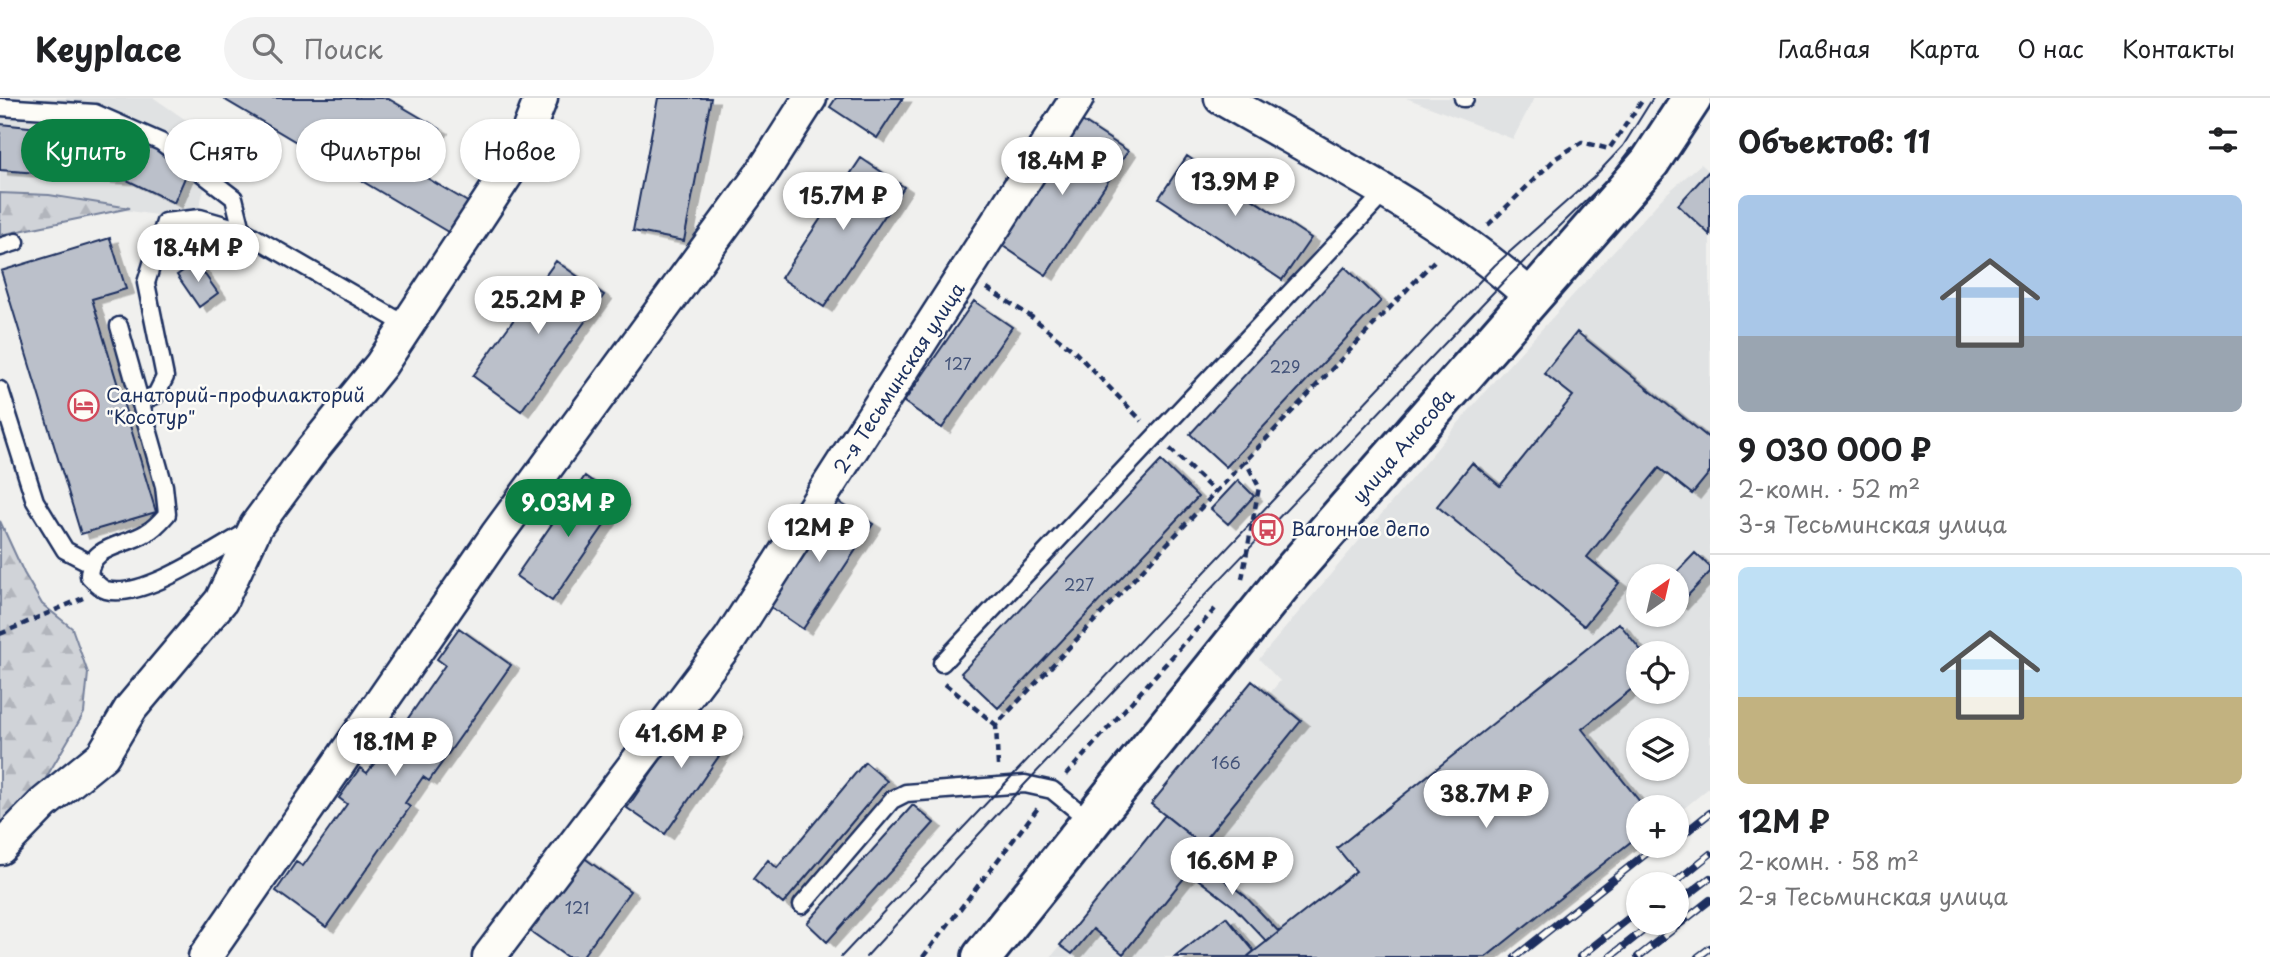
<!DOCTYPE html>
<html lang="ru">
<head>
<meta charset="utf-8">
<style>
	:root { --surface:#fff; --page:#f2f2f2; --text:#202124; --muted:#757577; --line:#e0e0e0; --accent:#0b8043 }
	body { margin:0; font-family:"Playpen Sans",sans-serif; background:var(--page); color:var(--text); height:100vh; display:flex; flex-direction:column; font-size:26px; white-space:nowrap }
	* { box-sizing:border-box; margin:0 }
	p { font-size:23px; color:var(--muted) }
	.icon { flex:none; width:38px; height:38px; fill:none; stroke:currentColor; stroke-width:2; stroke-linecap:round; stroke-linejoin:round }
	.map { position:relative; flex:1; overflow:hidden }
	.details { display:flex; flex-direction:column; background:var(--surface); width:560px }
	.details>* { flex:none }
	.banner { position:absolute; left:21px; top:21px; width:665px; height:63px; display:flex; gap:14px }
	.needle { width:46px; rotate:34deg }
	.tools { position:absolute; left:1626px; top:466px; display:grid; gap:14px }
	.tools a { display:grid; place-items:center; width:63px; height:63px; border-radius:50%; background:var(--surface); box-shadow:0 2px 5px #0004; font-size:35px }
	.price { position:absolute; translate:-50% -60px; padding:0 16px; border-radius:24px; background:#fff; color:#222; font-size:23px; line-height:46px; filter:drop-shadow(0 2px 4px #0008) }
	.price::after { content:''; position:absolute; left:50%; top:42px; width:21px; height:16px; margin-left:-10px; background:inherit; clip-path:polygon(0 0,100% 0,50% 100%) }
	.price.active { background:var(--accent); color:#fff }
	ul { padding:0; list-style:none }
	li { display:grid; align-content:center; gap:14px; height:371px; padding:0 28px }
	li+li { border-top:2px solid var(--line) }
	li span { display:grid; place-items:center; height:217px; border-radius:10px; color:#555 }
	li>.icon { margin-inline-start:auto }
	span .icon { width:126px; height:126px; fill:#fffc; stroke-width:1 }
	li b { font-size:30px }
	h2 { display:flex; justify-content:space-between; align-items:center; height:84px; padding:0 28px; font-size:30px }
	.pill { padding:0 24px; border-radius:32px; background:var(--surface); box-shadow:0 2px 5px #0004; font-size:24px; line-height:63px }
	.pill.active { background:var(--accent); color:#fff }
	header { display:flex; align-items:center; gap:42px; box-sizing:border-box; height:98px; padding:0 35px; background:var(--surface); border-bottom:2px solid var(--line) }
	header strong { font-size:33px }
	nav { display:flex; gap:38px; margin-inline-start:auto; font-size:24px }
	.search { width:490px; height:63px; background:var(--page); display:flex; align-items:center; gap:18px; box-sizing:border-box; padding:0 24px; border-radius:38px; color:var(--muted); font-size:26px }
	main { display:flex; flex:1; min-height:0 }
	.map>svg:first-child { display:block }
	.built { fill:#e0e2e3; fill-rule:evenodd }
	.forest { fill:url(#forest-firs); stroke:#76819b; stroke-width:2 }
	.building { fill:#bbc0ca; stroke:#1b2f5e; stroke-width:2; filter:url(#shadow) }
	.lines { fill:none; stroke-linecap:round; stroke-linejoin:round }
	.lane-casing { stroke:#1b2f5e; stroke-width:21 }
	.street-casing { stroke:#1b2f5e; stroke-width:37 }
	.secondary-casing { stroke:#1b2f5e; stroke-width:44 }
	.path { stroke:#1b2f5e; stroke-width:4.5; stroke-dasharray:7 5; stroke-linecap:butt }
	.lane { stroke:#fdfcf7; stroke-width:16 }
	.street { stroke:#fdfcf7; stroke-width:32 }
	.secondary { stroke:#fdfcf7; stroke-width:38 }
	.tram { stroke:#1b2f5e; stroke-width:2 }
	.rail-casing { stroke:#1b2f5e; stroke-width:8 }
	.rail { stroke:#fdfcf7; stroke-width:5; stroke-dasharray:16; stroke-linecap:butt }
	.labels { text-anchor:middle; stroke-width:5; stroke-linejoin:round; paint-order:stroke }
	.number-label { font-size:16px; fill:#435379 }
	.street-label { font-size:19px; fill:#1b2f5e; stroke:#fdfcf7 }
	.poi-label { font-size:19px; fill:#1b2f5e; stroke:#fdfcf7; text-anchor:start }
</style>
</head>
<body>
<header>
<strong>Keyplace</strong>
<div class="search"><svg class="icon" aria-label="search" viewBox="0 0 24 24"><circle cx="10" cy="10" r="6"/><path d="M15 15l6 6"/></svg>Поиск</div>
<nav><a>Главная</a><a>Карта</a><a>О нас</a><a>Контакты</a></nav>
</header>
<main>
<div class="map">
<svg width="1710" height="859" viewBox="0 0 1710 859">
	<defs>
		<pattern id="forest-firs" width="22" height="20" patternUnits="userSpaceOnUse" patternTransform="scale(1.75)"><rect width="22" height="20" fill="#d0d3d8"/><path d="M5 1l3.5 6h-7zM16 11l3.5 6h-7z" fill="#b2b5bc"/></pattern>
		<filter id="shadow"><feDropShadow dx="8" dy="4.5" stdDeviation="0" flood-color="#0004"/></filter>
	</defs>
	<rect width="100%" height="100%" fill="#f0f0ee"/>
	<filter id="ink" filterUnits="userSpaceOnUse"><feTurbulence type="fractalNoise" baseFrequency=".0143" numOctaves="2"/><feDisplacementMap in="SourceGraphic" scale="14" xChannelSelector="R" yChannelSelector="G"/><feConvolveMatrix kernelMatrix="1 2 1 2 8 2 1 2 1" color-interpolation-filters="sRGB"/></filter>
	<g filter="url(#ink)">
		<path class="built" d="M0,0h154l64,44 -23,79 -195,-30z
			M1406,0h128l-21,41z
			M1701,66l9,8v615l-33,27 -1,-7h-38v38l-142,112h-445l229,-276 -21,-22 235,-278 172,-187zM1638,478h38v38h-38zM1638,555h38v38h-38zM1638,632h38v38h-38z"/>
		<path class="forest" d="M0,95l49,2 81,13 -130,27z
			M0,423l24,52 18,31 30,24 16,45 -4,40 -41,70 -43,46z"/>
		<path class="building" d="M222,0h165l53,31 -25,42 56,33 -18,31z
			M658,0h53l-27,143 -51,-10z
			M836,0h67l-26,40 -47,-31z
			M1079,21l49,32 -82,124 -49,-33z
			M0,26l135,14 55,28 -16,37 -47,-23 -127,-10z
			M1187,58l124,82 -29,42 -123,-82z
			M861,60l43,29 -80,120 -43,-29z
			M1708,74l2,2v61l-32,-30z
			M110,140l16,51 -34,10 64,213 -75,22 -80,-263z
			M556,163l48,34 -83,116 -48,-35z
			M196,164l22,31 -19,14 -22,-32z
			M1345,169l36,34 -155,166 -36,-33z
			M974,203l38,26 -70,101 -38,-26z
			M1577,234l133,107v33l-18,22 -33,-26 -72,89 32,26 -35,43 -147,-120 35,-43 28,23 73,-90 -29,-23z
			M1161,363l37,36 -200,211 -37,-35z
			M585,378l36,25 -69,100 -36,-25z
			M1238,382l16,16 -26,28 -17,-15z
			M834,401l39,25 -70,105 -38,-26z
			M1695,455l15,14v5l-31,33 -3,-2v-27h-3z
			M1619,525l24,30h-5v31l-56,45 62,78h-6v29l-152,121h-239l109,-86 -19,-23z
			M459,530l52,37 -82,116 -6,-4 -18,26 5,4 -84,120 -50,-36 20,-29 7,4 44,-62 -8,-6 21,-30 7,5 12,-16 -7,-5 24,-34 8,6 41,-59 -8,-6z
			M1252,583l49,40 -100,123 -50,-40z
			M696,609l39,26 -70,101 -38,-26z
			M865,664l22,19 -104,123 -30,-25 15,-19 9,8z
			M913,707l21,18 -107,119 -20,-19z
			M1165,717l36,29 -19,23 7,5 -66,82 -30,-25 -21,25 -12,-9z
			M576,754l54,39 -48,66h-15l-44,-31z
			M1192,757l53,41 34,36 -12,10 -34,-36 -51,-39z
			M1226,819l28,34 -7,6h-72z"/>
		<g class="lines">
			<defs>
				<path id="lane" d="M1463,0h2
					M0,9l95,6 66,29 73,56 8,32
					M0,149l16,-5
					M119,228l45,160 3,28c-6,7 -13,15 -21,19 -23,14 -56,12 -57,43 5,5 11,12 17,14 38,10 109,-41 143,-59
					M0,292l35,111 30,49 25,13
					M141,303l15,-6 9,-18 -19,-94 19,-61 35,-4 42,12 164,95
					M942,565l442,-470
					M802,807l90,-105 14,-7 119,-9 27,6 37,30"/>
				<path id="street" d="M1221,0c101,59 228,121 312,201
					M0,750l44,-45 59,-48 28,-47 90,-107 35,-75 56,-76 69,-85 137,-208 23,-59
					M205,859l291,-421 266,-363 48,-75
					M489,859l241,-318 347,-541"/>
				<path id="secondary" d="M982,859l301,-375 367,-420 42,-64"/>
			</defs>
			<use href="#lane" class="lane-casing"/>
			<use href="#street" class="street-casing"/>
			<use href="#secondary" class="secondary-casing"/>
			<path class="path" d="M1488,127l68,-67 26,-16 27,7 35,-51
				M987,190l46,30 41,33 68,70
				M1170,351l45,43
				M1242,481l17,-92 -14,-27
				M0,536l83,-36
				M945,586l51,41
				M998,668l-2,-41 439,-465
				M1066,677l149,-166
				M923,859l115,-149"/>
			<use href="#lane" class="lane"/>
			<use href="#street" class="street"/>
			<use href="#secondary" class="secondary"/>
			<path class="tram" d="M841,859l654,-692 98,-87 30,-32 30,-48
				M866,859l159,-173 484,-508 99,-97 24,-31"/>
			<defs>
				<path id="rail" d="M1676,742l34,-27
					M1673,786l37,-30
					M1676,806l34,-26
					M1515,859l142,-112
					M1580,859l58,-46
					M1610,859l44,-35
					M1638,859l72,-57
					M1698,859l12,-9"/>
			</defs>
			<use href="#rail" class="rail-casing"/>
			<use href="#rail" class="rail"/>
		</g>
	</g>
	<defs>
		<symbol id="hotel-ring" viewBox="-11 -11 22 22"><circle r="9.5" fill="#fdfcf7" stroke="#d1495b" stroke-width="1.5"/><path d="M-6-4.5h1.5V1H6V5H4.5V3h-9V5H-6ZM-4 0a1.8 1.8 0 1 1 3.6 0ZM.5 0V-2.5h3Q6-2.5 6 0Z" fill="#d1495b"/></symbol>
		<symbol id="bus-ring" viewBox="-11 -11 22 22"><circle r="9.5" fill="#fdfcf7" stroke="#d1495b" stroke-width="1.5"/><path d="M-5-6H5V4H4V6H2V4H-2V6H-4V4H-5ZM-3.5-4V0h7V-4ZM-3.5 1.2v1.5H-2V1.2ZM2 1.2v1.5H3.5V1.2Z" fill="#d1495b"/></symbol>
	</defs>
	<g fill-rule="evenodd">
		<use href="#hotel-ring" x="66" y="290" width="35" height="35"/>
		<use href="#bus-ring" x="1250" y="414" width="35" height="35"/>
	</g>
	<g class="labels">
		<g class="number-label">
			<text x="958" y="272">127</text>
			<text x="1285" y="275">229</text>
			<text x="1079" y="493">227</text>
			<text x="1226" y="671">166</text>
			<text x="577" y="816">121</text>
		</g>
		<g class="street-label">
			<text transform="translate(899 280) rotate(-57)" y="7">2-я Тесьминская улица</text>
			<text transform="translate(1403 348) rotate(-49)" y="7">улица Аносова</text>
		</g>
		<g class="poi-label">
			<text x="106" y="304">Санаторий-профилакторий<tspan x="106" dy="22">"Косотур"</tspan></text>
			<text x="1291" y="438">Вагонное депо</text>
		</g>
	</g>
</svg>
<div class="tools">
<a><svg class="needle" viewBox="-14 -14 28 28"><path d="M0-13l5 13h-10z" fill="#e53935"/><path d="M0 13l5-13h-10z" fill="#757577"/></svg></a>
<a><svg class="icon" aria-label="locate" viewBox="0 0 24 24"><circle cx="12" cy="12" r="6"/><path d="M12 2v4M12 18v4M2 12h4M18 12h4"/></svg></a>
<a><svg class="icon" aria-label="layers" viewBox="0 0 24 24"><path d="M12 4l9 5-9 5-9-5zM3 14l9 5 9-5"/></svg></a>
<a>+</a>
<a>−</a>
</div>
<b class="price" style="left:1062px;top:99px">18.4M ₽</b>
<b class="price" style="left:1235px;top:120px">13.9M ₽</b>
<b class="price" style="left:843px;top:134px">15.7M ₽</b>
<b class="price" style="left:198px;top:186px">18.4M ₽</b>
<b class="price" style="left:538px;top:238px">25.2M ₽</b>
<b class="price active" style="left:568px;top:441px">9.03M ₽</b>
<b class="price" style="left:819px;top:466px">12M ₽</b>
<b class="price" style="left:681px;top:672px">41.6M ₽</b>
<b class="price" style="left:395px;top:680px">18.1M ₽</b>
<b class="price" style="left:1486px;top:732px">38.7M ₽</b>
<b class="price" style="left:1232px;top:799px">16.6M ₽</b>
<div class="banner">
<a class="pill active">Купить</a>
<a class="pill">Снять</a>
<a class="pill">Фильтры</a>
<a class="pill">Новое</a>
</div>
</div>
<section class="details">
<h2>Объектов: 11<svg class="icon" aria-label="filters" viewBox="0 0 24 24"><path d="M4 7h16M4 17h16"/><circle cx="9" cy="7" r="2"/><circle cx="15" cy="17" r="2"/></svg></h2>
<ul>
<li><span style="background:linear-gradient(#a9c7e8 65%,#9aa5b1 0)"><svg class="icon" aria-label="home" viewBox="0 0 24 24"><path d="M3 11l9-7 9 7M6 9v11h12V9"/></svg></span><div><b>9 030 000 ₽</b><p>2-комн. · 52 m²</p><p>3-я Тесьминская улица</p></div></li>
<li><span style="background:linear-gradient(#bfe0f5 60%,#c2b280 0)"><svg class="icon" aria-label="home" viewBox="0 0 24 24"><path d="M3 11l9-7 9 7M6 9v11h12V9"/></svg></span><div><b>12M ₽</b><p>2-комн. · 58 m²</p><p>2-я Тесьминская улица</p></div></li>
</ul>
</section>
</main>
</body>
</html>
